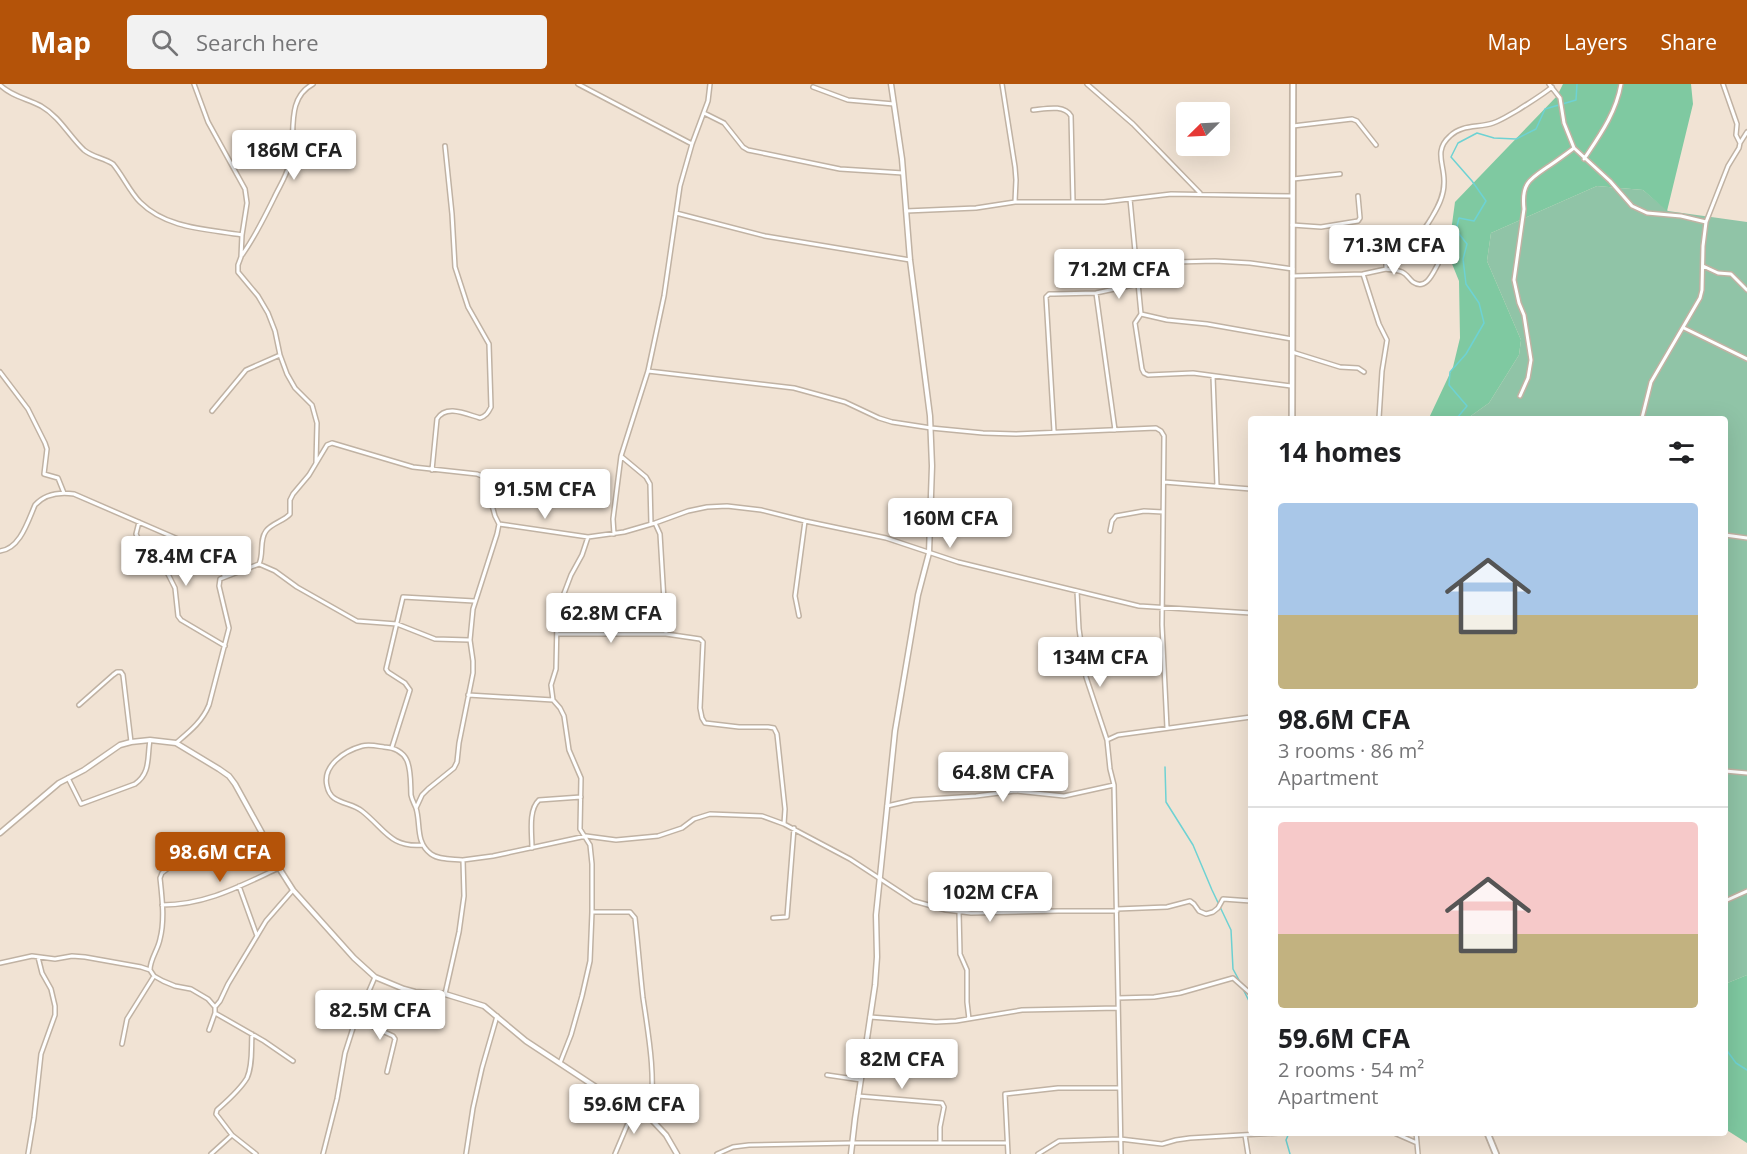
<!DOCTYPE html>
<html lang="en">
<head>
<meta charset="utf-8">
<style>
	:root { --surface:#fff; --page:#f2f2f2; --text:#202124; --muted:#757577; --line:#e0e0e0; --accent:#b45309 }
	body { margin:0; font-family:"Open Sans",sans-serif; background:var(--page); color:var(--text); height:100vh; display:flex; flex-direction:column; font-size:22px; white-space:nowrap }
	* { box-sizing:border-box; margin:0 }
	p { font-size:20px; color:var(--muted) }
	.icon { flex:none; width:33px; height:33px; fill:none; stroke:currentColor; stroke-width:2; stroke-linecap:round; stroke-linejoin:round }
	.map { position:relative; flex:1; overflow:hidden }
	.details { position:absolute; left:1248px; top:332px; width:480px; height:720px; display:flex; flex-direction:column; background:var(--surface); border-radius:6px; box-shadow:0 6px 24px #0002 }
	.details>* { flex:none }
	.needle { width:39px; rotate:246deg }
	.buttons { position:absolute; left:1176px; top:18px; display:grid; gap:12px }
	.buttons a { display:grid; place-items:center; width:54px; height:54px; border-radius:6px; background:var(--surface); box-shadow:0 6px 24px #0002; font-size:30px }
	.price { position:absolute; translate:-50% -51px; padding:0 14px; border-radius:6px; background:#fff; color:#222; font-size:20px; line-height:39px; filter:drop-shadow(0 2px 3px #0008) }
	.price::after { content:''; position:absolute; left:50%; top:36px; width:18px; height:14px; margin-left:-9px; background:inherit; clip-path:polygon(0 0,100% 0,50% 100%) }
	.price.current { background:var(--accent); color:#fff }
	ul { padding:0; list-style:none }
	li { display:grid; align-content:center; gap:12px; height:318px; padding:0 30px }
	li+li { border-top:2px solid var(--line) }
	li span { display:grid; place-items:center; height:186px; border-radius:6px; color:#555 }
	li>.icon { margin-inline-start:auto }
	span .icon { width:108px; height:108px; fill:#fffc; stroke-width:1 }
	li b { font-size:26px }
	h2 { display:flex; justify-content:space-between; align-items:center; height:72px; padding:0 30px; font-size:26px }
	header { display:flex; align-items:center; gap:36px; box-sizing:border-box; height:84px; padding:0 30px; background:var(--accent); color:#fff }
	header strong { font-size:28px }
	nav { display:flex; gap:33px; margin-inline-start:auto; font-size:21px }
	.search { width:420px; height:54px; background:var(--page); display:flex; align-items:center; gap:15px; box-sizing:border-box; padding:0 21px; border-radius:6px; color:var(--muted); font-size:22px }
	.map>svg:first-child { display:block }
	.green { fill:#90c4a7 }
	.forest { fill:#7fc9a1 }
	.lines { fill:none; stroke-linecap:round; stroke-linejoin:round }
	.stream { stroke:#6ed2d3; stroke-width:1.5 }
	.minor-casing { stroke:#c0b2a3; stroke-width:6 }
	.tertiary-casing { stroke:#c0b2a3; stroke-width:7 }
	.trunk-casing { stroke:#c0b2a3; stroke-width:8 }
	.minor { stroke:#fff; stroke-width:3 }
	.tertiary { stroke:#fff; stroke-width:4 }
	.trunk { stroke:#fff; stroke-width:4.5 }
</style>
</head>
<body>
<header>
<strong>Map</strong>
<div class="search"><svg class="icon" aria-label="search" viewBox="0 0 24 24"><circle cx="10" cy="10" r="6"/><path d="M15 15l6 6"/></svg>Search here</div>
<nav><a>Map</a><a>Layers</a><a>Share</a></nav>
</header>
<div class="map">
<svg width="1747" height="1070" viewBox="0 0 1747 1070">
	<rect width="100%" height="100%" fill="#f1e3d4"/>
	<path class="green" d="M1597,102l46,4 25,21 79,11v753l-22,9v-566h-257l21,-15 30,-48 2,-15 -34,-79 4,-28z"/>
	<path class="forest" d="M1563,0h128l2,20 -26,107 -24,-21 -46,-4 -106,47 -4,28 34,79 -2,15 -30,48 -21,15h-39l24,-51 7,-29 -1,-57 -11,-27 7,-52 102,-106z
		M1747,891v168l-22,-14v-145z"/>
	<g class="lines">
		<path class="stream" d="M1457,334l10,-12 -18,-21 1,-13 16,-18 18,-31 -5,-20 -13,-19 -3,-25 4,-15 -11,-14 3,-12 15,3 12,-20 -14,-20 -21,-24 7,-14 19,-10 17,5 22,1 20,-10 9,-20 31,-9 1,-16
			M1165,683l1,35 27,43 19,45 19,40 2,39 7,13
			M1243,905l8,16
			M1725,964l11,15 11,7
			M1289,1049l-3,7 4,14"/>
		<defs>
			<path id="minor" d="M194,0l14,38 37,67 2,14 -5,32 -1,22 -3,8v7l20,24 10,17 7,18 5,24 7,19 8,14 17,17 5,18 -1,40
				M578,0l114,60
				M1002,0l13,83 1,13 -1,22
				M1087,0l46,40 67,69
				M1549,0l11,14 4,25 10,25 36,33 22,25 15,7 34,3 25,6
				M0,1c11,11 28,14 41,21 19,11 28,30 43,44 8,7 20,8 29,14 10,12 17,28 27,38 27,27 67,27 102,33
				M813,3l35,13 46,4
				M1033,26c12,-1 31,-6 38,6l2,86
				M704,29l20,10 19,24 5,3 92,19 63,4
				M1293,42l59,-7 5,2 19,24
				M1740,59l7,-11
				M1584,75c16,-24 32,-46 37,-75
				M1293,95l47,-5
				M1130,115l11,115 -6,9 7,46 2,4 4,2 45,-2 98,13
				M906,127l70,-3 39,-6h89l67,-8 121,2
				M676,129l89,23 145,24
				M1292,141l29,2 37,-6 2,-3 -2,-22
				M242,171c13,-18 22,-37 32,-57 5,-11 12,-21 15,-33 9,-26 -6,-65 24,-81
				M1137,179l78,-2 35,2 43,6
				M1703,182l15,7 13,1 16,16
				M1386,185c5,1 11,1 16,3 5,2 7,7 11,10 13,9 20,-9 25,-18
				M1363,190l23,-5v-26c10,-6 24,-5 35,-11 4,-3 8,-10 11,-15 6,-10 12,-21 12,-34 1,-18 -11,-32 6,-47 12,-12 29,-8 43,-13 9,-3 16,-8 25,-13 12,-8 23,-14 34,-23
				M1292,192l71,-2 16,50 8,16 -5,31 -3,47
				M1096,209l19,137
				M1141,230l26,6 40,4 85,15
				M1684,244l63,31
				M1292,268l48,15 18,1 6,4
				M648,287l146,17 51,14 34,16 13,4 39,6 52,5 33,1 140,-6 5,3 3,5 -2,189 5,103
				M0,288l28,37 17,34 2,6 -3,25 14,4 6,15
				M1213,292l4,110
				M1520,312l8,-18 3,-18 -7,-45 -5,-12 -5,-23 10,-71c-3,-26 6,-30 25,-43 9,-6 17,-12 25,-18
				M212,327l34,-41 34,-15
				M1642,334l9,-36 49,-84 2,-8 1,-44 3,-24 22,-56 11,-18 1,-5 -4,-8 1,-11 -14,-40
				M1054,347l-8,-134 3,-3h5l42,-1 42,-9
				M622,373l24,20 4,7 1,40
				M432,386l5,-51c9,-15 29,-5 43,-1 6,-2 8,-5 11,-11l-2,-63 -21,-37 -13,-40 -3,-53 -7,-68
				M1164,398l87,7
				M139,438l-3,12 8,16 24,24 7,14 3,28 3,4 44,26
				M655,439l5,11 6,100 34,5 3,3 -3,66 2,10 3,5 34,4h29l6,1 3,6 8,75 -1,15 66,35 64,42 32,9 25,3 87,-2h59
				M499,440l89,13 36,-5 31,-9 33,-12 19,-4 20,-1 34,4 44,11 81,17 72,24 181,44 112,7
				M1110,447l2,-10 4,-5 28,-5 19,1
				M614,450l-1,-15 8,-63 27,-85 16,-75 16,-110 12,-42 16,-43 2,-17
				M1725,451l22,3
				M0,467c20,-2 28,-30 35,-46 10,-11 25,-13 39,-11l143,62 3,4 4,16
				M259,480l16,7 22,16 60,34 40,3 38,15 34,1
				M1077,507l2,38 7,48 21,63 3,29 4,16 7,369
				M799,532l-4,-20 10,-75
				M557,550h109
				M468,611l85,5
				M79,621l34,-30 4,-3h4l2,3 8,67
				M1107,656l11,-5 133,-18
				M176,659c13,-11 26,-21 33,-38l20,-77 -10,-42 1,-7 39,-15c5,-10 0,-24 7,-33 6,-8 18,-10 24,-17v-14l3,-6 16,-19 18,-30 5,-2 81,24 64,7 5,2 3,4 10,36 4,8 -2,10 -24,75 -3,31 3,21v12l-14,70 -2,19 -3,6 -26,21 -6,6 -6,13
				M392,663l18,-57 -5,-7 -17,-11 -2,-3 17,-72 71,4
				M1725,687l22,2
				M68,694l13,26 54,-20c16,-11 12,-27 15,-44
				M887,722l26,-6 63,-4 39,-5 49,5 50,-11
				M423,761c-33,3 -38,-16 -61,-34 -8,-7 -20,-7 -28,-13 -4,-3 -6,-7 -7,-12 -5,-20 17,-35 35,-40 7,-2 15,0 22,1 29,2 26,25 27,48 1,5 3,8 5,13 5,16 -1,34 15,46 8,6 21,5 31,6
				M532,764c0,-14 -4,-38 7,-48l42,-3
				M239,802l18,50
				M1725,817l22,-10
				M162,821c44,0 78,-19 117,-37
				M1117,825l50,-2 23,-6 4,3 5,7 7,3 7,-2 5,-4 5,-9 28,2
				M593,828h37l5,6c3,27 5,53 8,80 6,40 13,79 7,120
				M959,828l1,42 7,16v32l2,17
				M773,834l14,-1 7,-89
				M0,879l32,-7 23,3 17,-3 13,1 56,10 9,3 4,6 9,5 12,5 16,3 17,10 7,8v6l49,28 29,20
				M150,886c0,-11 8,-20 10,-31 5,-19 2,-42 0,-61l2,-5 9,-7
				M445,910l14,-62 5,-36 -1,-36 30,-4 93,-20 30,4 42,-4 24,-8 12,-9 16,-5 52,2 22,8
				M1118,914l36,-1 26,-4 53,-15 18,16
				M215,923l5,-6 8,-17 38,-63 27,-31
				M870,933l66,5 20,-1 66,-11 96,-2
				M356,935l37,17 2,3 -8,33
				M209,946l6,-17
				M252,950c-1,13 1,31 -5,44 -7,12 -20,23 -30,32l-1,4 16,21 24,19
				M122,960l5,-25 27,-43
				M560,979l11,-28 11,-39 8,-35 2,-49v-48l-2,-19 -10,-16 1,-51 -12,-28 -5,-34 -4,-8 -7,-8 -2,-15 5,-16 1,-48 3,-17 11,-29 11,-20 6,-18
				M827,991l34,5
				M858,1012l84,7 2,4 -4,20v16
				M1392,1048l25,11
				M1416,1048l2,22
				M1245,1051l3,19
				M28,1070l6,-36 7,-64 14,-39v-9l-4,-17 -9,-16 -4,-16
				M211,1070l21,-19
				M323,1070l14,-55 8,-46 8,-25 22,-51
				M466,1070l7,-46 9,-40 15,-52
				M615,1070l19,-45
				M717,1070l16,-7 16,-2 103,-2h155
				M1008,1070l-3,-60 53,-6h61
				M1038,1070l21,-13 61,-2 42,5 14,-4 14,-2 106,-6"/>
			<path id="tertiary" d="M0,749l59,-50 25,-13 36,-25 11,-3 19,-2 26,3 43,26 10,7 6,8 27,49 17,35 14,22 61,68 21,19 29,12 11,3 30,2 39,12 42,35 85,56 39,21 16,17 11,19
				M851,1070l4,-35 20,-134 2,-28 -1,-42 19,-184 23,-136 11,-42 3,-87 -2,-50 -20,-156 -8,-101 -11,-75"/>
			<path id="trunk" d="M1292,334l1,-334
				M1487,1048l9,22"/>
		</defs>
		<use href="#minor" class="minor-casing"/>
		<use href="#tertiary" class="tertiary-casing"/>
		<use href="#trunk" class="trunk-casing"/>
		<use href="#minor" class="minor"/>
		<use href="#tertiary" class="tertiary"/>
		<use href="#trunk" class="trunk"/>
	</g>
</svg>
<div class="buttons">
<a><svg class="needle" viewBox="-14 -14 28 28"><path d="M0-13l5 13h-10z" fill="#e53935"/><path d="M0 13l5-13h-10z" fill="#757577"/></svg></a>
</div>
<b class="price" style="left:294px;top:97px">186M CFA</b>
<b class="price" style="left:1394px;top:192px">71.3M CFA</b>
<b class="price" style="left:1119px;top:216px">71.2M CFA</b>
<b class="price" style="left:545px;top:436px">91.5M CFA</b>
<b class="price" style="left:950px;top:465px">160M CFA</b>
<b class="price" style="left:186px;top:503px">78.4M CFA</b>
<b class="price" style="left:611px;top:560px">62.8M CFA</b>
<b class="price" style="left:1100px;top:604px">134M CFA</b>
<b class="price" style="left:1003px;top:719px">64.8M CFA</b>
<b class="price current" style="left:220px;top:799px">98.6M CFA</b>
<b class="price" style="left:990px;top:839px">102M CFA</b>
<b class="price" style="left:380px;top:957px">82.5M CFA</b>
<b class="price" style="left:902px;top:1006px">82M CFA</b>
<b class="price" style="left:634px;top:1051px">59.6M CFA</b>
<section class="details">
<h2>14 homes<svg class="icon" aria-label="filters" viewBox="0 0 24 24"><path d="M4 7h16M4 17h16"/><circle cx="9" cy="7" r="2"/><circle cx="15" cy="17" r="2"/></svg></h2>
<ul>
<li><span style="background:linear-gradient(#a9c7e8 60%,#c2b280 0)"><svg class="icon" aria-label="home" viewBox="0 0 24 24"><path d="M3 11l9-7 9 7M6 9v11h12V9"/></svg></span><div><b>98.6M CFA</b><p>3 rooms · 86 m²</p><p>Apartment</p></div></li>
<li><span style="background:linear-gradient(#f6c9c9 60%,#c2b280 0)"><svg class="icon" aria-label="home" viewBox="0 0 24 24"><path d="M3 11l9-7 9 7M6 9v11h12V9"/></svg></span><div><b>59.6M CFA</b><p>2 rooms · 54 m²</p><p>Apartment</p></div></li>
</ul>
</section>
</div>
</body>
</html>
